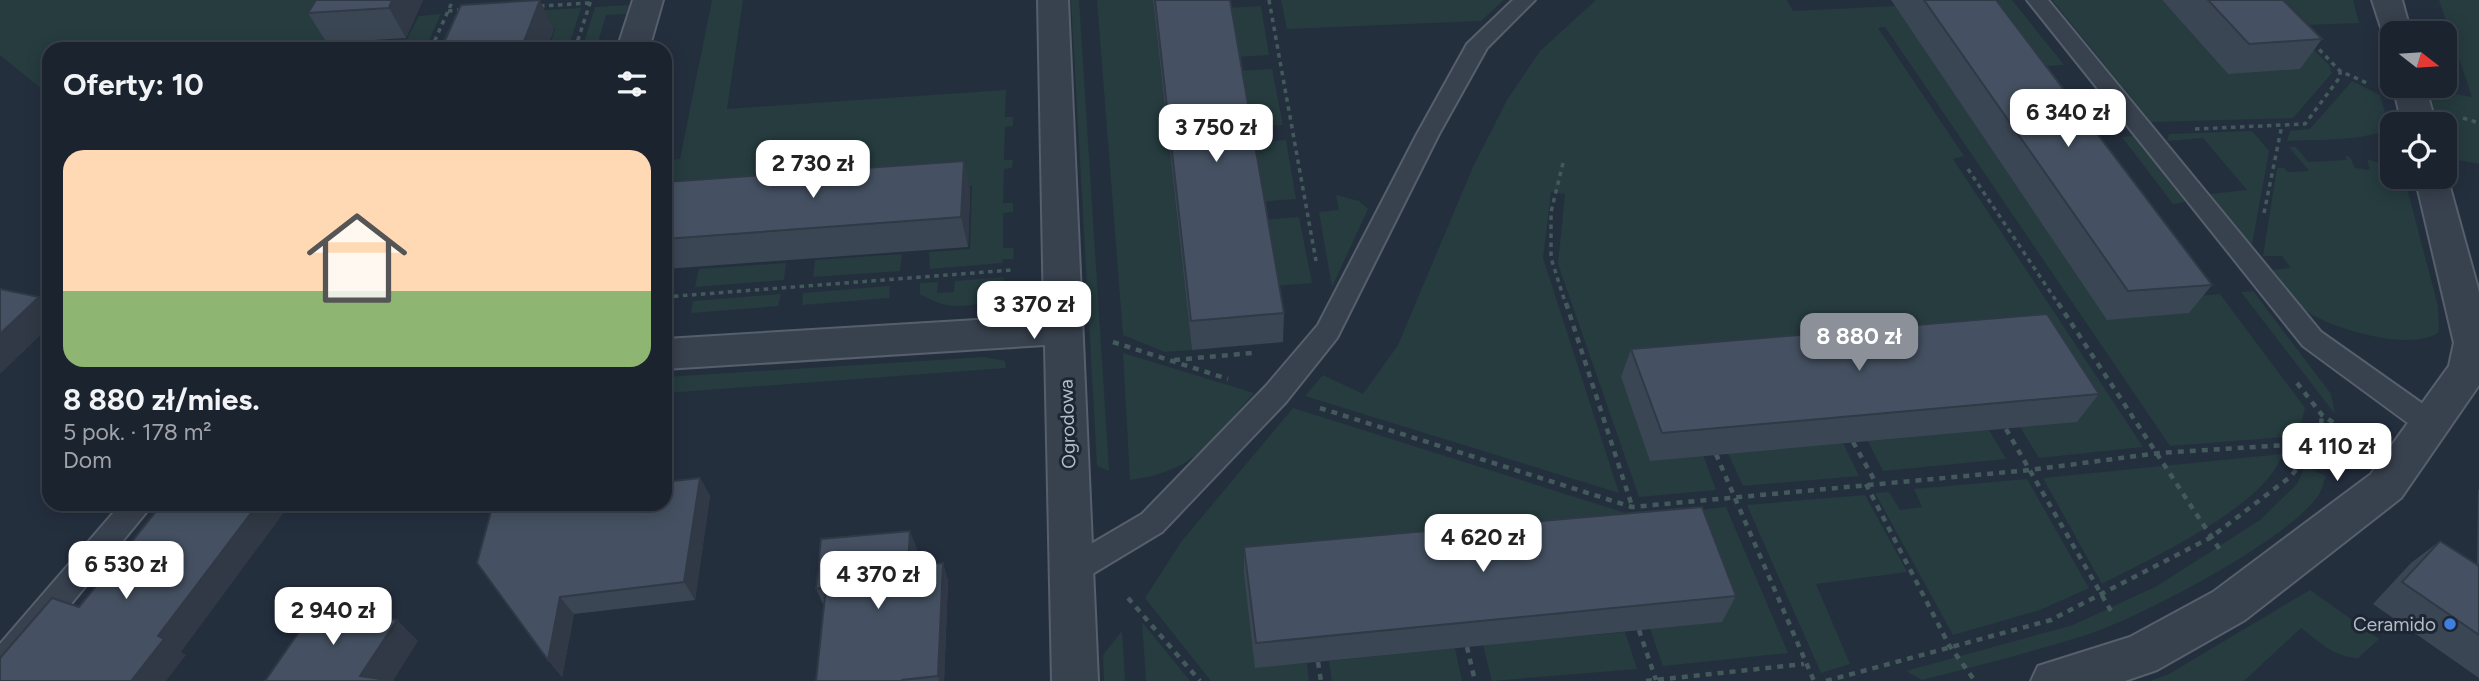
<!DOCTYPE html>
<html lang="pl">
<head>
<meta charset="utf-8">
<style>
	:root { --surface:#1b232e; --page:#282f3a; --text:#f1f3f6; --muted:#a0a4aa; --line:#39404a; --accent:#8c9099 }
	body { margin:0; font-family:Figtree,sans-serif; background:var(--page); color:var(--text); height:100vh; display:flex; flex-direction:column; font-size:26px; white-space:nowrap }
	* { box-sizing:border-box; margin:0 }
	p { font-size:23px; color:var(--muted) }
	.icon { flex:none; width:38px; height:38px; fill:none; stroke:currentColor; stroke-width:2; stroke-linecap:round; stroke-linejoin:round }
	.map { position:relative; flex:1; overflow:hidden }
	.details { position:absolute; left:42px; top:42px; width:630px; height:469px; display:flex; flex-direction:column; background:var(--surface); border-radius:21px; box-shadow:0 4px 18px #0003,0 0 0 2px var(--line) }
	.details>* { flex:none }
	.needle { width:46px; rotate:107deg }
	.tools { position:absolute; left:2380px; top:21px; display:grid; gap:14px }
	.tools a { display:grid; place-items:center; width:77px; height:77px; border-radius:14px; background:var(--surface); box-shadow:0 4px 18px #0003,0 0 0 2px var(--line); font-size:35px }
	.price { position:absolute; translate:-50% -60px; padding:0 16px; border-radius:14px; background:#fff; color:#222; font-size:23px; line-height:46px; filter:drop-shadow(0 2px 4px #0008) }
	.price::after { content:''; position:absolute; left:50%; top:42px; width:21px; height:16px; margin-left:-10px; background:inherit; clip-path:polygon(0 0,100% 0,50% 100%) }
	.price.active { background:var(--accent); color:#fff }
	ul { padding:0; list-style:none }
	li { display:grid; align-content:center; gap:14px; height:371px; padding:0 21px }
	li+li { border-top:2px solid var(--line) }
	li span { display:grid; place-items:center; height:217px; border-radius:21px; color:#555 }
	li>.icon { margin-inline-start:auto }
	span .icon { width:126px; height:126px; fill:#fffc; stroke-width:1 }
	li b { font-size:30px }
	h2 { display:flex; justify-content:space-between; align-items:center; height:84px; padding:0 21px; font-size:30px }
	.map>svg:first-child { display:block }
	.green { fill:#263c3f }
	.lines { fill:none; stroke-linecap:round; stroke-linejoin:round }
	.lane-casing { stroke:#565f6c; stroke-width:4 }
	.street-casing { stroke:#565f6c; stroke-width:4 }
	.path-far1 { stroke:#44595c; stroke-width:3.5; stroke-dasharray:4.5 4.5; stroke-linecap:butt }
	.path { stroke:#44595c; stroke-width:4.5; stroke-dasharray:6 6; stroke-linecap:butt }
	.lane { fill:#38414e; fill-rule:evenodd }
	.street { fill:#38414e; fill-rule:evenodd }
	.wall { fill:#3b4654 }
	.shaded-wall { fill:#303945 }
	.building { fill:#455162; stroke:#303945; stroke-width:2 }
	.shop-dot { fill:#3f7fe0; stroke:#1d2633; stroke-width:2.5 }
	.labels { text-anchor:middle; stroke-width:6; stroke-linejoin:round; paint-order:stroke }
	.street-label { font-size:19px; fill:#b4bcc9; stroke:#1d2633 }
	.poi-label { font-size:19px; fill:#b4bcc9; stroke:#1d2633; text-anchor:end }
</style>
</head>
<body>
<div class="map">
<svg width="2479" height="681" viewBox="0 0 2479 681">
	<rect width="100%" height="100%" fill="#242f3e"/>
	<path class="green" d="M0,0h346l-22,44 83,-5 12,-23 22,-2 -16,35h-376v46l-49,-40z
		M712,0h31l-16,109 279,-19 -1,27h8v9l-8,1 -1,33h9l-1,8 -8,1 -1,34h10v9l-10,1v35h11l-1,11h-10l-1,4 -72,6 -1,-17 41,-3 2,-63 -307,25v-51l15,-1z
		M1071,0h8l30,471 -12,-5z
		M1097,0h56l39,350 -27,2 -42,-17z
		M1281,0h223l-23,21 -194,8z
		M1596,0h191l6,11 102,-5 282,292 43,-4 85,114 -7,28 -128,10 -285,-419 -7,1 86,128 -11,3 190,288 -104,11 -19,-31 -399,-50 29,82 53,-4 13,35 -77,7 -81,-233 7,-70 -14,-2 -8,66 76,235 -314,-97 18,-21 40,19 35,-49 75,-178 34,-67 33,-49z
		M1960,0h52l52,65 -55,3z
		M2052,0h110l66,74 75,-35 26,26 3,8 -39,45 -142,4z
		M2282,0h71l6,23 -52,2z
		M2439,0h40v164l-33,-6 -1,-34h-8l-10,-35 45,8z
		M629,5l-3,9 -20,1 -10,34h-14l13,-42z
		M1261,6l8,49 -34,2 -8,-49z
		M581,8l-13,41h-19l6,-21 -81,6 -7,15h-28l9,-20 15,-1 3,-10 -13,1 1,-3z
		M1272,69l11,56 -37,2 -9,-56z
		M2352,81l28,14 9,32c-18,15 -78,12 -102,14l3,-10 20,-2z
		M2252,131l17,20 -17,94 -42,-51 37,-4 -44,-52 -36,3 2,-7z
		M2135,136l50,66 -12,2 -51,-67z
		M1286,140l10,59 -37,3 -10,-59z
		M2289,147h7l12,15 39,-2 -2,-4 5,1 5,11 15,2 -3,-11 25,8v10h12l34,129 1,26c-27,20 -104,-2 -131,-20 -13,-8 -25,-30 -35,-42l18,-2 -9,-12h-19l14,-88h7l4,4 21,-1z
		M1336,195l23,6 9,8 -36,78 -13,-75 20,-2z
		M1299,217l13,66 -39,3 -11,-66z
		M902,254l-2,17 -87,6 2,-17z
		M786,263l-2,17 -89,7 4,-18z
		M1004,277l1,21c-21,5 -42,11 -63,6 -8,-2 -14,-7 -22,-9v-12l18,-1 -1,11 17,-1 1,-11z
		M890,286l-1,12 -87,7 1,-12z
		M2253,291l78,103 4,20 -94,-122z
		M781,294l-3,12 -87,7 2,-12z
		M1123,353l131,40c-43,48 -57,78 -124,87z
		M985,357l20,4 1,7 -341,25v-16z
		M1293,408l345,109 88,-10 62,146 -125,13 -13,-37 71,-7 -466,45 52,-4 2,18h-98l-66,-83 36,-56z
		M1989,430l17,29 -123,12 -15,-30z
		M1843,443l16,33 -116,10 -15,-33z
		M2282,454c-15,52 -133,105 -180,130l-59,-106z
		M2305,466l21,10c-3,6 -4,15 -8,20 -33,46 -177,121 -232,139 -54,17 -109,31 -164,45l-16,-9 167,-46 84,-39 103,-66 37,-36z
		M2027,479l62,109 -49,22 -87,25 -78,-142 14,-1 11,18 22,-3 -8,-18z
		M1865,495l42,77 -91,12 34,80 -29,9 -74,-168z
		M2310,590l69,49 -21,19c-25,-1 -38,-16 -57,-30l-57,53h-94l19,-7z
		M1142,622l48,59h-44z
		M1122,631l3,50h-21l-1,-26z
		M1625,632l12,37 -145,12 -9,-36z
		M1455,648l7,33h-130l-3,-20z"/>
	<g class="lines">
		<defs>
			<path id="lane" d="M1513,0h22l-48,48 -48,86 -102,204 -51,64 -124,130 -78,47 -11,4 -11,-4 -4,-9 4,-9 80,-47 124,-128 52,-61 99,-191 50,-90z
				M2027,0h21l273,332 119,84 4,8 -4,8 -10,3 -10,-3 -117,-86z
				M121,504h32l-142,173 -11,4v-37z"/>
			<path id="street" d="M633,0h30l-14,49h-32z
				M1038,0h30l30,681h-46l-7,-336 -380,24v-30l379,-23z
				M2372,0h30l9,33h-19v9l-7,-2z
				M2393,86h32l11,38h-34z
				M2445,169l34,123v93l-78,113 -156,122 -88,50 -32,11h-94l7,-15 92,-29 83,-45 158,-118 78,-108 5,-23 -39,-166h30z"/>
		</defs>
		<use href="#lane" class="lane-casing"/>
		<use href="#street" class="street-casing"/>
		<path class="path-far1" d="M1269,0l47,261
			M540,6l50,-3
			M448,11l13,-1
			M2313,43l27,28 27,12
			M431,49l22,-49
			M575,49l16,-49
			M2463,118l16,5
			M2195,129l110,-5 35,-47v-6
			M1563,163l-12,49v46l15,47
			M1968,169l91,136
			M2264,213l18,-88
			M665,297l347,-27"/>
		<path class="path" d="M1566,303l66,203
			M2058,303l162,247
			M1113,342l115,37
			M1174,360l78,-7
			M2297,383l25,32 38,25
			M1320,408l312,99 398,-37 129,-17 160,-10
			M2006,429l105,182
			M1853,442l23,41
			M1716,454l98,227
			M1866,484l83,161 26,36
			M1128,598l72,83
			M1639,630l17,50
			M1467,647l8,34
			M1318,662l3,19
			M1646,681l158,-17
			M1826,681l225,-61 159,-82 80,-61 29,-34 3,-28"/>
		<use href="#lane" class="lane"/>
		<use href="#street" class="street"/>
	</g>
	<path class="wall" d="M316,0h107l-17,38 -79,5 -19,-30z
		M1153,0h77l54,313 -1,29 -91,8z
		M1891,0h105l216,285 -23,28 -82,7z
		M2162,0h121l39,39 -22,30 -72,5z
		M964,161l6,30 -2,56 -303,22v-87z
		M1631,349l468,45 -22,28 -427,39 -29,-84z
		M700,478l10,18 -15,104 -121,14 -12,63 -14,-17 -71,-97z
		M2479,489v189l-106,-74 38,-41 29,-22 37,24 1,-75z
		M1244,547l492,49 -14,26 -467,46 -11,-94z
		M917,549l-1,17 27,-3 5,18 -4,100h-128l8,-75 -8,-17z"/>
	<path class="shaded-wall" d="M392,0h31l-17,38 -17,-30z
		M540,0l14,30 -7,19h-26z
		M964,161l6,30 -2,56 -7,-30z
		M39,297l10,9v21l-49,47v-40z
		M700,478l10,18 -15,104 -11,-18z
		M258,504h27l3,3 -107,145 5,3 -20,26h-35l27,-45z
		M910,531l7,18 -3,35 -6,-18z
		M943,563l5,18 -4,100h-5l-1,-5z
		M560,597l14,17 -12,63 -14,-17z
		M397,620l21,21 -25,40 -33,-5z"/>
	<path class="building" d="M316,0h76l-3,8 -81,5z
		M540,0l-19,49h-80l20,-44z
		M1155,0h75l54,313 -93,8z
		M1924,0h72l216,285 -84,6z
		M2208,0h75l39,39 -73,5z
		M964,161l-3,56 -296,22v-57z
		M0,289l39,8 -39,37z
		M2047,314l52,80 -437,39 -31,-84z
		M700,478l-16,104 -124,15 -12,63 -71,-97 16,-59h172v-22z
		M162,504h96l-100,132 6,3 -33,42h-131v-23l52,-60 27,9z
		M1702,507l34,89 -480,47 -12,-96z
		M910,531l-2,35 35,-3 -5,113 -36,4v1h-86l10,-94 -10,2 5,-50z
		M2440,541l39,25v69l-77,-53z
		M317,606l80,14 -37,56 33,5h-128z"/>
	<circle class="shop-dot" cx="2450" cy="624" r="7"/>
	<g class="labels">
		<g class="street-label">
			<text transform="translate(1067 424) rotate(-92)" y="7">Ogrodowa</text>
		</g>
		<g class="poi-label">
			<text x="2436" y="631">Ceramido</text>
		</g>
	</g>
</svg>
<div class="tools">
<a><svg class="needle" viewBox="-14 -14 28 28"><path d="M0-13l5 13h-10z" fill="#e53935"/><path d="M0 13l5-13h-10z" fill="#a0a4aa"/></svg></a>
<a><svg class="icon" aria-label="locate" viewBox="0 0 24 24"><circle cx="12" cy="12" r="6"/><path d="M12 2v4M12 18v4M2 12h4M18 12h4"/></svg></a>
</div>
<b class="price" style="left:2068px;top:149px">6 340 zł</b>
<b class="price" style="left:1216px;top:164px">3 750 zł</b>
<b class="price" style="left:813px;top:200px">2 730 zł</b>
<b class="price" style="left:1034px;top:341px">3 370 zł</b>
<b class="price active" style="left:1859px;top:373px">8 880 zł</b>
<b class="price" style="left:2337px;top:483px">4 110 zł</b>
<b class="price" style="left:1483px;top:574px">4 620 zł</b>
<b class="price" style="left:126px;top:601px">6 530 zł</b>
<b class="price" style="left:878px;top:611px">4 370 zł</b>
<b class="price" style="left:333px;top:647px">2 940 zł</b>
<section class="details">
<h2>Oferty: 10<svg class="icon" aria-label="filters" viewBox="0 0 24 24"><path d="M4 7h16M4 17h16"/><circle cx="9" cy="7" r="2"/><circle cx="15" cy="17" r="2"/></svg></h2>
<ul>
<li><span style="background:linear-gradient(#ffd9b3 65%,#8fb573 0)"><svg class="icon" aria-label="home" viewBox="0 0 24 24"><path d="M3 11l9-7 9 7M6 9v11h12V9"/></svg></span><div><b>8 880 zł/mies.</b><p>5 pok. · 178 m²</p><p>Dom</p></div></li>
</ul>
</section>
</div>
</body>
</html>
